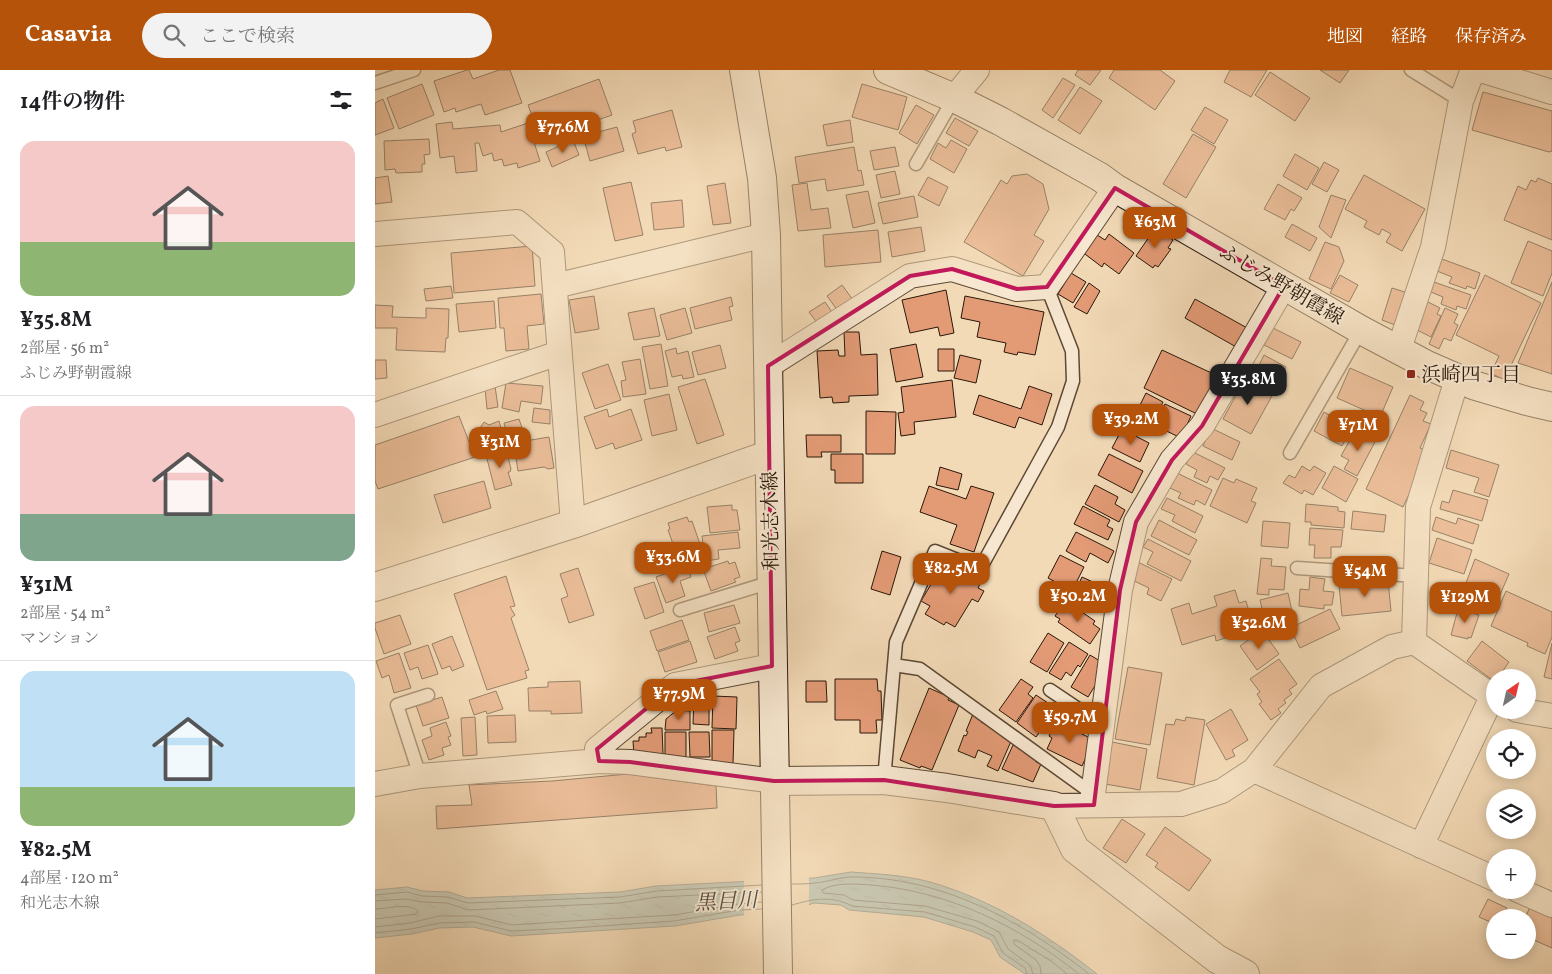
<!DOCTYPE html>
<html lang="ja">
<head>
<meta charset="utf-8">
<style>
	:root { --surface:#fff; --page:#f2f2f2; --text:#202124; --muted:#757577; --line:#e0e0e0; --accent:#b45309 }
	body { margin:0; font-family:Vollkorn,"Noto Serif JP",serif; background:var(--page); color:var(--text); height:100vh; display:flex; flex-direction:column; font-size:19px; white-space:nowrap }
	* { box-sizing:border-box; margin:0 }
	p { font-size:16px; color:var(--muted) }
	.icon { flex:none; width:28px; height:28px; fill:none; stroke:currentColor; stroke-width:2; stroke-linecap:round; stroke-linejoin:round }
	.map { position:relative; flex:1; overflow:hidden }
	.panel { display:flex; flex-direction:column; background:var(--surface); width:375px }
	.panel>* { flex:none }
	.needle { width:32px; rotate:34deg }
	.buttons { position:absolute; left:1111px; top:599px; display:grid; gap:10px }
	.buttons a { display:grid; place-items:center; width:50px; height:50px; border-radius:50%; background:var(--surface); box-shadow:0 2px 12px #0003; font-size:25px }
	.price { position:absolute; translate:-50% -42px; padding:0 11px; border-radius:10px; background:var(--accent); color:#fff; font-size:16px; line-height:32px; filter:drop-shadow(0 1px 2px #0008) }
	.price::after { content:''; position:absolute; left:50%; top:30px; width:15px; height:11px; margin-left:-8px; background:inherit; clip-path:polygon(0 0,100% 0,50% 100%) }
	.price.on { background:#222; color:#fff }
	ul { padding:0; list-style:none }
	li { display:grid; align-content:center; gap:10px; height:265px; padding:0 20px }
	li+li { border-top:1px solid var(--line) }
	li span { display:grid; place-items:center; height:155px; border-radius:15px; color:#555 }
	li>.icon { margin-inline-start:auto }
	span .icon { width:90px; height:90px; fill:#fffc; stroke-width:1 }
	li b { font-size:21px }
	h2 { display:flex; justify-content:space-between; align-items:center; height:60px; padding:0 20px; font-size:21px }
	header { display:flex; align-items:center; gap:30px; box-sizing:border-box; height:70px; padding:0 25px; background:var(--accent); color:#fff }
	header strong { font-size:24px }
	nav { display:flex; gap:28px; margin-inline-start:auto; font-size:18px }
	.search { width:350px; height:45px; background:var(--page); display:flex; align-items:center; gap:12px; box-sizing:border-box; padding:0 18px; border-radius:28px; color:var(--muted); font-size:19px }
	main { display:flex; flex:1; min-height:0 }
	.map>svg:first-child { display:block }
	.water { fill:url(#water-ripples); stroke:#707871 }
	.pier { fill:#f3dab7 }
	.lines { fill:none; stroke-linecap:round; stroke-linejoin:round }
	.shore { stroke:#646860; stroke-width:1 }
	.building { fill:#e39b76; stroke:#2a1709 }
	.service-casing { stroke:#5c4834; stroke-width:15 }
	.minor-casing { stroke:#5c4834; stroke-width:26 }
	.tertiary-casing { stroke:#5c4834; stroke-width:30 }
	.secondary-casing { stroke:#2a1709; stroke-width:30 }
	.service { stroke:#f7e7d0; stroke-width:12 }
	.minor { stroke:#f7e7d0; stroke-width:24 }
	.tertiary { stroke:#f7e7d0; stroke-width:28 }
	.secondary { stroke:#f7e7d0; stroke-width:28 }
	.marked { fill:none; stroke:#c2185b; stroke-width:4; stroke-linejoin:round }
	.poi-dot { fill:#8f2418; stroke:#f7e7d0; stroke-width:2 }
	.labels { text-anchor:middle; stroke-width:4; stroke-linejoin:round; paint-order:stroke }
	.street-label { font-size:20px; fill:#2a1709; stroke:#f7e7d0 }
	.poi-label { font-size:20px; fill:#2a1709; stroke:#f7e7d0; text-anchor:start }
	.water-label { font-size:21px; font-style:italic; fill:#535046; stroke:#f7e7d0 }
</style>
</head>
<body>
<header>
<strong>Casavia</strong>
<div class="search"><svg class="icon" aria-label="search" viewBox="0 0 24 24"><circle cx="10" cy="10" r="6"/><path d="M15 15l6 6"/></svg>ここで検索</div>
<nav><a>地図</a><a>経路</a><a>保存済み</a></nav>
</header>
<main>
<section class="panel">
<h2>14件の物件<svg class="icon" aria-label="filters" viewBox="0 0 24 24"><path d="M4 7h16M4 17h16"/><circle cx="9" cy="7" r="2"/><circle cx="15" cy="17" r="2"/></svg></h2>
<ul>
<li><span style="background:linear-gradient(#f6c9c9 65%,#8fb573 0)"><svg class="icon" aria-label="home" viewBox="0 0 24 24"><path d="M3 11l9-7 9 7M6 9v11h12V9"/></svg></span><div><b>¥35.8M</b><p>2部屋 · 56 m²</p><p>ふじみ野朝霞線</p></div></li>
<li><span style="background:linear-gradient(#f6c9c9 70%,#7fa58c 0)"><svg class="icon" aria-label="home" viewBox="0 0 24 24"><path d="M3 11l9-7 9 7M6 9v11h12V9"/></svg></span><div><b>¥31M</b><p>2部屋 · 54 m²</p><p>マンション</p></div></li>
<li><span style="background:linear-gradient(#bfe0f5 75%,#8fb573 0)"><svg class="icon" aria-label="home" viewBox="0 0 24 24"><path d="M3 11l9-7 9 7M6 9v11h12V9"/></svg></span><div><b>¥82.5M</b><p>4部屋 · 120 m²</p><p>和光志木線</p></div></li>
</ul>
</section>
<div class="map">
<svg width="1177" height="904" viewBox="0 0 1177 904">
	<defs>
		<pattern id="water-ripples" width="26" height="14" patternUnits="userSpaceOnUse" patternTransform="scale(1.25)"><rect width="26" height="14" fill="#9eb9b6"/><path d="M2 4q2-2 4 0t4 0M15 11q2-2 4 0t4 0" fill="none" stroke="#889e9b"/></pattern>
	</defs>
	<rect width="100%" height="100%" fill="#f3dab7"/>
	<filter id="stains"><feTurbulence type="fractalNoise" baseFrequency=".004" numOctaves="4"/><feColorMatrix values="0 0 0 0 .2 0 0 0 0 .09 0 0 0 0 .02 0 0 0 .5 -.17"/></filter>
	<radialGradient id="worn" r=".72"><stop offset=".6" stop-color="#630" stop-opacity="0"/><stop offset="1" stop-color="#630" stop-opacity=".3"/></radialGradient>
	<path class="water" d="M476,802c26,2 54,3 79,10 63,18 116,52 167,92h-72l-25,-17 -9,-17 -18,-8 -49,-15 -75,-7 -8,-5 -27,-2 -27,9 -47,3 -65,11 -164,10 -38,-9 -34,1 -27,6 -37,4v-48l32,-3 16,4 26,1 18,6 153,-6 36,-6 158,-8z"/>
	<path class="pier" d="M434,806v32l-22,7 -43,2v-38z"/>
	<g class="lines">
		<path class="shore" d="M417,814c7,0 15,0 23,-1 12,-1 25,-6 37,-6 89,0 169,43 237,97
			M0,825l32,-3 15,4 26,1 20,6 152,-6 37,-6 105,-6
			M0,831l31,-2 16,3 25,1 21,7 152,-7 37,-6 105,-5
			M417,835c21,-6 39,-10 60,1l73,6 50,15 19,9 9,17 22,15 2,6
			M0,839c13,0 33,-7 43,2l-1,3 -42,5
			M0,857l35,-4 29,-7h36l37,9 60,-4 102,-6 65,-11 23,-2
			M0,863l36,-4 28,-6 35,-1 37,9 61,-3 102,-7 65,-11 23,-1
			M658,904l-3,-9 -22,-16 -9,-17 -22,-11 -52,-15 -72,-6 -9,-5 -21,-2 -1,-3c13,-8 34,-6 49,-5 77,6 148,41 208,89
			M666,904l-1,-8 -4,-6 -22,-16v-4h3l34,21 16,13"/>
	</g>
	<path class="building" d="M92,0h2l4,9 26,-9h11l12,33 -37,12 -4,-11 -25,8 -1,-4 -11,4 -10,-31z
		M703,0h23l-11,15 -15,-10z
		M739,0h46l15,11 -20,29 -46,-32z
		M855,0h37l-16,27 -27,-15z
		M945,0h29l-9,13z
		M895,2l40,26 -15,23 -40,-26z
		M688,8l12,7 -22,33 -11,-8z
		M224,9l13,36 -71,25 -13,-35z
		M47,14l12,31 -35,14 -12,-31z
		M487,14l45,13 -9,33 -46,-13z
		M705,17l22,14 -22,33 -22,-14z
		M1108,22l69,19v40l-3,1 -77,-22z
		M8,29l11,29 -19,7v-32z
		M541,35l18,10 -17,29 -18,-11z
		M830,37l23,13 -14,24 -23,-14z
		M297,40l10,37 -16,4 -1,-4 -27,7 -6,-20 4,-2 -3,-11z
		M580,48l23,13 -9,15 -23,-13z
		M475,50l3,22 -26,4 -4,-21z
		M77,52l1,7 47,-4 1,7 27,-9 12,38 -22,7 -1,-5 -13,3 -2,-7 -8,2 -2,-8 -9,3 -4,-13h-4l2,28 -21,2 -2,-17 -14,2 -4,-34z
		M242,57l7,24 -34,10 -7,-25z
		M818,64l23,13 -30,51 -23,-14z
		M54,69l1,15 -6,1 1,9h-3v8l-26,1 -1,-4 -10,1 -1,-29z
		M198,70l6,15 -27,12 -6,-15z
		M576,70l16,9 -13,24 -24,-14 8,-16 8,5z
		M479,77l4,24 3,-1 3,15 -37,6 -2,-12 -26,4 -4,-26z
		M520,77l4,19 -25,4 -4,-19z
		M920,84l24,14 -12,22 -24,-14z
		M949,92l15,8 -12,22 -15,-8z
		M520,101l5,23 -19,4 -5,-23z
		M652,104l16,10 6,25 -15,26 10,6 -21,35 -59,-34 37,-62 6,4 5,-8z
		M989,105l61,34 -23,42 -16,-9 5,-8 -9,-5 -3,6 -15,-8 3,-6 -22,-12z
		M13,106l4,26 -17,2v-26z
		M553,107l20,10 -9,19 -21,-11z
		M1163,108l14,6v56l-48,-20 14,-34 8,4 5,-10 5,2z
		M256,112l12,53 -28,6 -12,-53z
		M350,113l6,40 -18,2 -6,-39z
		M432,113l4,27 17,-2 3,20 -33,3 -6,-46z
		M903,114l24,14 -8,13 -3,-2 -6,11 -21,-11z
		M493,121l7,32 -22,5 -7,-33z
		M956,125l15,5 -15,38 -12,-11z
		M539,126l4,21 -35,7 -5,-21z
		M307,130l2,27 -30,3 -3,-27z
		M917,154l25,14 -7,13 -25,-14z
		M546,157l4,24 -33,6 -4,-25z
		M783,159l15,11 -5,8 3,1 -13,18 -3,-2 -2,3 -17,-12 13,-19 2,2z
		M503,160l3,32 -56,5 -2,-32z
		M719,163l11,7 4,-6 25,19 -15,21 -15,-11 -2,4 -21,-16z
		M1153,171l24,10v22l-9,23 -32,-13z
		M950,172l14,5 5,14 -13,28 -22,-10z
		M157,176l3,40 -81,7 -3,-40z
		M1067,189l38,14 -5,16 -8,-3 -1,3 -17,-6 3,-6 -15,-6z
		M696,203l15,9 -13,21 -15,-9z
		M965,205l18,10 -9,17 -19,-9z
		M1110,205l56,28 -37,77 -13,-7 8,-17 -43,-21z
		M1059,212l37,13 -5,14 -9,-3 -1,4 -15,-6 2,-7 -12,-5z
		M1177,212v92l-34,-11z
		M714,213l11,8 -13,23 -13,-7z
		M467,215l11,15 -15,11 -11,-15z
		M76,216l2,12 -27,3 -2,-12z
		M1017,218l16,5 -10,33 -16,-6z
		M571,220l8,43 -14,3 -2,-9 -28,6 -8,-33z
		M166,224l3,30 -17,2 2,23 -23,2 -2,-23h-4l-2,-30z
		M219,226l5,33 -24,4 -6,-33z
		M590,226l79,16 -9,43 -17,-3 -1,3 -13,-3 2,-9 -29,-6 3,-15 -19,-4z
		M356,227l2,9 -4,1 3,13 -37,9 -5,-21z
		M820,229l54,30 -11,19 -53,-30z
		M1049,230l16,8 -3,6 4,2 -10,21 -18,-9z
		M119,231l2,27 -37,4 -3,-28z
		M450,232l11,16 -15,10 -12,-16z
		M0,235l18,1 -1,11 34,1v-10l23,1 -1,29h-2l-1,14 -49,-2 1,-22h-22z
		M279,238l6,28 -26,4 -6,-27z
		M310,238l7,25 -25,7 -7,-25z
		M1070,238l13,6 -4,9 4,2 -7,16 -7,-3 -5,11 -10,-5z
		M898,258l28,14 -9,17 -28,-14z
		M469,262h15l2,23 16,-1 1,41 -29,1v6l-16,1 -1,-6 -12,1 -3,-47 21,-1 1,6h6z
		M286,274l7,42 -18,3 -8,-42z
		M541,274l7,33 -27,5 -6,-33z
		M345,275l6,23 -28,7 -6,-23z
		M301,278l1,6 11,-3 6,26 -11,2 -1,-4 -10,2 -7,-26z
		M563,279h16v22h-16z
		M787,280l56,26 -19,39 -55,-27z
		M585,285l21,5 -5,23 -22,-5z
		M889,285l22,12 -9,18 -22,-11z
		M265,289l6,35 -23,3 -2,-16 5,-1 -4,-18z
		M0,290h11l1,18 -12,1z
		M233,294l13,36 -26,9 -13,-36z
		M975,298l43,19 -13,30 -43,-19z
		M330,309l19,56 -27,9 -19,-57z
		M870,309l28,15 -22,40 -28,-15z
		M577,310l4,37 -42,5 1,12 -14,2 -3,-23 6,-1 -3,-25z
		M131,313l37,3 -2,18 -20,-3 -2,11 -17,-4z
		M120,316l3,21 -11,2 -2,-21z
		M654,316l23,8 -10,31 -23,-8 -4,11 -42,-14 6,-19 42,14z
		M771,323l17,9 -16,31 -17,-8z
		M294,324l8,36 -25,6 -8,-36z
		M1035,325l14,7 -4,8 7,3 -4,8 8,3 -11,24 9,4 -26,55 -37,-18z
		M790,334l26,12 -10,22 -27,-13z
		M159,338l16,2v14l-18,-2z
		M232,339l2,8 22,-8 11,31 -27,9 -2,-6 -17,6 -12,-32z
		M491,341l30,1 -1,42h-29z
		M949,342l28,16 -10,18 -28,-15z
		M84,346l16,41 -97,32 -3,-8v-36z
		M144,349l5,15 -16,6 -4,-17z
		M124,351l6,21 -26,9 -7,-21 8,-2 4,-6 5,3z
		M836,358l29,14 -8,18 -29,-14z
		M747,359l27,14 -9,19 -28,-14z
		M981,359l20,11 -19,36 -13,-7 5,-9 -8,-4z
		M431,365h35v17h-20l1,5h-15z
		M174,367l5,31 -6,1 -4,-2 -26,4 -3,-19 5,-2 -1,-8z
		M131,379l5,20 -1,3h-2l4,13 -17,5 -9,-35z
		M1076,380l48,15 -10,32 -15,-5 5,-14 -33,-10z
		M818,382l32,16 -7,12 -8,-4 -3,7 -13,-6 3,-7 -11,-6z
		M456,384h32v29h-28v-13h-4z
		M734,384l34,17 -11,22 -34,-18z
		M927,396l8,5 4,-5 12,7 -13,22 -9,-5 -2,4 -19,-11 6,-8 6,3z
		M959,396l24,13 -12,23 -24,-14z
		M565,397l22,7 -4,16 -22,-5z
		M802,403l35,17 -7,15 -9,-5 -2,5 -16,-7 3,-5 -11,-5z
		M848,408l11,5 2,-4 21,9 -6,13 5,2 -9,20 -37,-17z
		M109,411l7,27 -48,15 -9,-28z
		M720,415l23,12 -3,7 10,6 -6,12 -34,-18z
		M554,416l37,13 5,-13 23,7 -20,59 -24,-8 7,-19 -37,-13z
		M1078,420l35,10 -6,21 -42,-12 2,-8 7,2z
		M792,428l36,18 -8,17 -23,-12 3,-6 -14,-6z
		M931,434l32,3v4l7,1 -1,16 -33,-3v-3h-6z
		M357,435v5h5l3,20 -30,3 -3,-26z
		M708,436l27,14 -3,6 6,3 -5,11 -34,-16z
		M978,441l33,4 -2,17 -33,-3z
		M312,447l2,5 3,-1 10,29 -24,8 -10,-28 2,-1 -2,-6z
		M1061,447l20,7 2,-6 21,7 -6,19 -41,-14z
		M784,450l38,20 -8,15 -38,-19z
		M888,451l27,2 -2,25 -27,-2z
		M935,458l33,2 -2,17h-10v11h-17l1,-13h-6z
		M363,462l2,16 -22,2 1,9 -14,2 -3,-25z
		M701,462l38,19 -6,12 -18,-10 -4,9 -20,-11z
		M1062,468l35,12 -8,24 -35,-11z
		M773,469l43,22 -10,20 -34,-17 6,-12 -10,-5z
		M507,481l19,6 -11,38 -19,-6z
		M685,485l24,12 -12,24 -24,-13z
		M886,488l11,1 -1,7 15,1 -2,23 -15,-1v6l-12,-1z
		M1100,489l34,15 -10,23 -33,-14z
		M353,491l1,3 6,-2 5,15 -6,2 2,3 -25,9 -8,-22z
		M570,491l36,21 -3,6 6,3 -6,11 -6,-3 -17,28 -9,-5 -2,3 -19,-11 5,-8 -9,-5z
		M763,492l34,17 -11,22 -14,-7 2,-6 -19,-9z
		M312,496l4,11 -11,4 5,15 -19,7 -10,-26z
		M203,498l16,47 -25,8 -8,-24 7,-3 -8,-22z
		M131,506l9,30 -5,1 5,8 -4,3 18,52 -4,1 2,7 -40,12 -33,-96z
		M707,507l28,13 -11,21 -27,-13z
		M935,507l15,2 -2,12 11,1 -2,13h-8v4l-25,-3 1,-17 9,1z
		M1013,510l3,31 -49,5 -3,-31z
		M279,512l10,30 -19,7 -11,-31z
		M860,520l4,13 7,-2 8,28 -38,12 -1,-6 -33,10 -11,-36 18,-6 3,11 25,-8 -3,-10z
		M1131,521l46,21v25l-7,17 -18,-8 1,-3 -37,-17z
		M913,523l5,23 -28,6 -5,-22z
		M689,533l4,3 2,-2 25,17 -2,3 7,5 -10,15 -32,-22 2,-3 -5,-3z
		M359,535l6,18 -31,9 -5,-19z
		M955,539l10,20 -40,19 -10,-20z
		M1083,539l21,6 -8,23 -3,-1v2l-17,-4z
		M25,545l11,29 -27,10 -9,-26v-5z
		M307,550l7,20 -32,11 -7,-20z
		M360,557l5,14 -5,2 3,8 -23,8 -8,-22z
		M887,560l17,24 -22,16 -17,-24z
		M673,563l16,10 -17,29 -17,-10z
		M77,566l12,30 -12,5 -2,-5 -8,3 -10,-25z
		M315,571l7,21 -32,10 -7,-20z
		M1107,571l27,21 -11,16h-3v4l-28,-21z
		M694,572l19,12 -8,13 -2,-2 -7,11 -5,-4 -5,8 -12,-7z
		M1177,573v36l-8,-2z
		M53,575l10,29 -16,5 -4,-12 -8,3 -6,-17z
		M24,583l12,35 -17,5 -5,-18 -7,3 -6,-17z
		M715,585l10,6 -3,6 2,2 -3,5 2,1 -2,5 2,1 -10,16 -17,-10z
		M904,589l18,25 -8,6 3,4 -8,6 2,3 -8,6 3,4 -10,7 -12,-16 3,-2 -5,-8 3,-2 -10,-13z
		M753,597l34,6 -12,72 -35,-6z
		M460,609h42l1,12h3l1,29h-6l1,13h-17v-13h-25z
		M646,609l12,8 -5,7 5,4 -17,24 -17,-12z
		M205,611l2,32 -31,1v-3h-22l-1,-23 20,-1v-5z
		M431,611h20l1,21h-21z
		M554,618l20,9 -1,3 11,5 -27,65 -11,-4 -1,2 -20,-8z
		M121,621l7,18 -16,5 -1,-3 -12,4 -5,-15z
		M661,625l15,10 -7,10 5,4 -13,18 -19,-14z
		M338,626l24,1 -1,32 -24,-1z
		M67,627l7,21 -26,8 -7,-21z
		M319,628h15v27l-16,-1z
		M856,639l17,31 -16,10 3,6 -9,4 -20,-36z
		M302,640l13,1v19h-25l1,-11z
		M598,644l10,5 -2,3 16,7 -1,3 16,7 -14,32 -11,-5 5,-10 -14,-6 -3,8 -17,-7 6,-16 2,1 2,-4 -2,-1z
		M140,645l1,27 -28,1 -1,-27z
		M100,647l2,38 -14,1 -2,-38z
		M811,647l19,3 -11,65 -37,-7 9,-54 8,1 2,-6 9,2z
		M681,651l38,19 -12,26 -35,-17 5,-11 -3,-2z
		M71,652l5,14 -3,1 3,8 -9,3 2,7 -15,5 -7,-20 10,-4 -2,-8z
		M276,658h11l1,26 -29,1 -1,-14h6v-4h7v-4h6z
		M337,660h22l-1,34h-21z
		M290,662h21v25h-21z
		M314,662h20l1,25h-20z
		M737,672l35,7 -7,41 -35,-6z
		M638,675l17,7 7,7 -1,3 5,2 -8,18 -31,-13z
		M253,704l88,12 1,22 -280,21 -1,-23 36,-1 -3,-20 83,-4z
		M747,749l23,15 -19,29 -23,-15z
		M790,757l46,33 -22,31 -34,-24 3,-4 -12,-8z
		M1113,829l19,9 -5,10h-7v6l-16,-7z
		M1155,837l22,10v31l-25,-11v-19h-2z"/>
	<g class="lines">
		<defs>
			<path id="service" d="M1036,0l50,31
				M0,13l39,-13
				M541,94l38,-66
				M915,383l71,-123
				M922,498l119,8
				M305,540l91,-28
				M519,595l26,4 173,125
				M675,620l52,35
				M45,706l-23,-71 31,-10
				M509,710l12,-138 39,-91 45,18 78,-142 15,-46 -1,-30 -25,-64"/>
			<path id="minor" d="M579,28l23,-28
				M0,164l142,-12 35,30 21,272
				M180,216l211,-51
				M1024,279l34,-102 28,-146 10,-26 10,-5 71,22
				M393,296l142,-90 42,-7 65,20 30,-2 68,-99
				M0,345l184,-62
				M1039,572l4,-135 39,-128
				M1142,640l35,6
				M224,691l-2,-12 78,-64 97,-19
				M879,700l241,109
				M0,714l45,-8 179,-15 31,1 144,19
				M719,735l-1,-11 27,-204 16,-68 36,-62 30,-34 82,-140
				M679,736l127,-2 41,-13 32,-21 67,-84 71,-39 22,-5 81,56
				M1046,776l71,-149
				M1143,820l34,15"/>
			<path id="tertiary" d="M0,517l198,-63 195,-69
				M399,711l110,-1 63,8 107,18 21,43 142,110 28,15"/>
			<path id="secondary" d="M369,0l18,108 4,57 12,739
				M513,0l66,28 46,23 100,56 15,11 246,142 66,35 46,20 54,16 25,6"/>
		</defs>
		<use href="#service" class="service-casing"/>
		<use href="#minor" class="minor-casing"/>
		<use href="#tertiary" class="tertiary-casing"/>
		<use href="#secondary" class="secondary-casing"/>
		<use href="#service" class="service"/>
		<use href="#minor" class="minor"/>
		<use href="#tertiary" class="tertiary"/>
		<use href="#secondary" class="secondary"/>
	</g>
	<path d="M0 0H1177V904H0ZM740,118l169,98 -82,140 -30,34 -36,62 -16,68 -26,215 -40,1 -170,-26 -110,1 -144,-19 -31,-1 -2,-12 78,-64 97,-19 -4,-300 142,-90 42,-7 65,20 30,-2z" fill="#f3dab7" fill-opacity=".55" fill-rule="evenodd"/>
	<path class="marked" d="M740,118l169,98 -82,140 -30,34 -36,62 -16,68 -26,215 -40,1 -170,-26 -110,1 -144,-19 -31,-1 -2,-12 78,-64 97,-19 -4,-300 142,-90 42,-7 65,20 30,-2z"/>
	<rect class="poi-dot" x="1031" y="299" width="10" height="10" rx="2.5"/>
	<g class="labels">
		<g class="street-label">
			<text transform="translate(907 214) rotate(30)" y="7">ふじみ野朝霞線</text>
			<text transform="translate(395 451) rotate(-91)" y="7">和光志木線</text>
		</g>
		<g class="poi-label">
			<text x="1046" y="311">浜崎四丁目</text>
		</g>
		<g class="water-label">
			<text transform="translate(351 831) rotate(-3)" y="7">黒目川</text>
		</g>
	</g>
	<rect width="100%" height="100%" filter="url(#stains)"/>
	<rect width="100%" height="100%" fill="url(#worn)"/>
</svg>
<div class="buttons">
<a><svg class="needle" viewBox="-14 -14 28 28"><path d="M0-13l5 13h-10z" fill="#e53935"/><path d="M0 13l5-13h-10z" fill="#757577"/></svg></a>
<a><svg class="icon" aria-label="locate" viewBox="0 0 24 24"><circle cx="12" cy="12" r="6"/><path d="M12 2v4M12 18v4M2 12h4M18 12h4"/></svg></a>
<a><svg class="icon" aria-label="layers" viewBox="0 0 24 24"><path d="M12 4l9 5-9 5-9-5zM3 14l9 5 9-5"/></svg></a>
<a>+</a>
<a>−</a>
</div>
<b class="price" style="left:188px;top:84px">¥77.6M</b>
<b class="price" style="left:780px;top:179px">¥63M</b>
<b class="price on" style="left:873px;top:336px">¥35.8M</b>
<b class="price" style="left:756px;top:376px">¥39.2M</b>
<b class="price" style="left:983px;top:382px">¥71M</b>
<b class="price" style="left:125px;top:399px">¥31M</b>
<b class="price" style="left:298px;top:514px">¥33.6M</b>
<b class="price" style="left:576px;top:525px">¥82.5M</b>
<b class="price" style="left:990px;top:528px">¥54M</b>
<b class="price" style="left:703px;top:553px">¥50.2M</b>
<b class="price" style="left:1090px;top:554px">¥129M</b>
<b class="price" style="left:884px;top:580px">¥52.6M</b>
<b class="price" style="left:304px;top:651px">¥77.9M</b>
<b class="price" style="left:695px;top:674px">¥59.7M</b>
</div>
</main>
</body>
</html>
